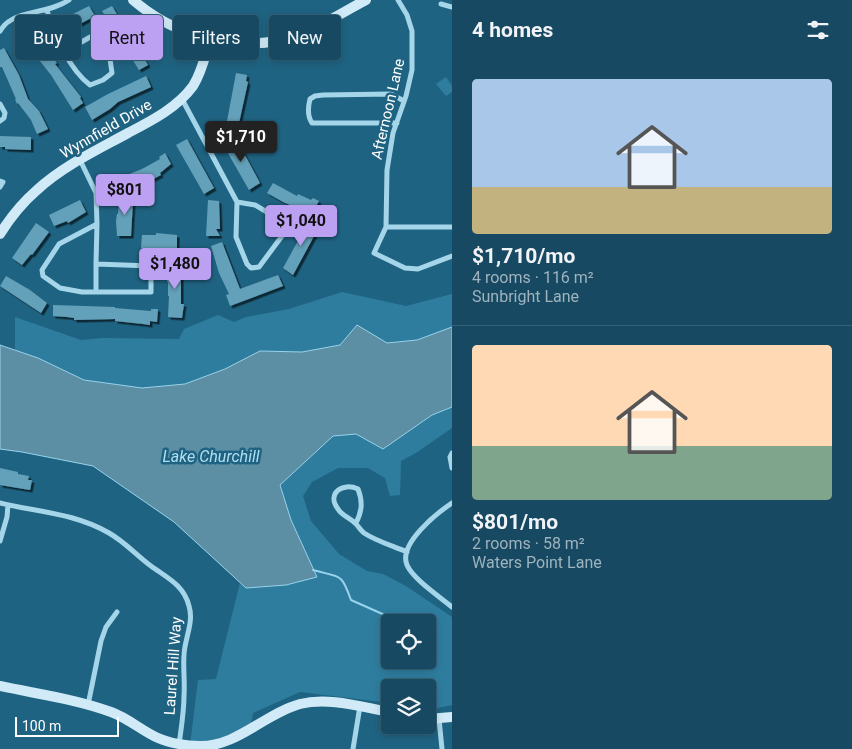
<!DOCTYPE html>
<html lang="en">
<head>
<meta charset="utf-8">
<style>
	:root { --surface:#174a62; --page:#205168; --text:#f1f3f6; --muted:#9eb3be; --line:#366277; --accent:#bca0f2 }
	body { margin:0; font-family:Roboto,sans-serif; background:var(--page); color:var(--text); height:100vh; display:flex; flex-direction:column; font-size:19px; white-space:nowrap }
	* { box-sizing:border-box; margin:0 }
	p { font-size:16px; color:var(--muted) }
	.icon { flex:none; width:28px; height:28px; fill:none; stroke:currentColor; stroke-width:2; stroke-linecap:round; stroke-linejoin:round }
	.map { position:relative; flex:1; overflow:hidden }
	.drawer { display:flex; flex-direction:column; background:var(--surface); width:400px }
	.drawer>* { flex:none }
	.guide { position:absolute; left:15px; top:15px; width:361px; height:45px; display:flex; gap:10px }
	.buttons { position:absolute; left:381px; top:614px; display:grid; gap:10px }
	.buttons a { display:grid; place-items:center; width:55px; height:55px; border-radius:5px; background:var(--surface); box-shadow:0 2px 8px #0003,0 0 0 1px var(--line); font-size:25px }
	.scale { position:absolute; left:15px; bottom:12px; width:104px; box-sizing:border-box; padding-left:5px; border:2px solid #fff; border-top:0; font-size:14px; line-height:18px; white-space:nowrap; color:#fff; -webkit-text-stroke:4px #1f6382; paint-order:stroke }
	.price { position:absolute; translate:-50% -42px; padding:0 11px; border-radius:5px; background:var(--accent); color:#111; font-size:16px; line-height:32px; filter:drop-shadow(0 1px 2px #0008) }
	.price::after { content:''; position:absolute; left:50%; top:30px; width:15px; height:11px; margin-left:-8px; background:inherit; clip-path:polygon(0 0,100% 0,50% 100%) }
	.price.selected { background:#222; color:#fff }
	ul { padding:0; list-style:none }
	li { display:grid; align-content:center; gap:10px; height:265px; padding:0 20px }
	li+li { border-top:1px solid var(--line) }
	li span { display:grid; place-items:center; height:155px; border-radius:5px; color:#555 }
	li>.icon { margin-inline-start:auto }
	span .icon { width:90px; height:90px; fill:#fffc; stroke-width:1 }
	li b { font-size:21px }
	h2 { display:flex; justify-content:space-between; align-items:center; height:60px; padding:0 20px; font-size:21px }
	.chip { padding:0 18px; border-radius:5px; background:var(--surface); box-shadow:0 2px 8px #0003,0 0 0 1px var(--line); font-size:18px; line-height:45px }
	.chip.selected { background:var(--accent); color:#111 }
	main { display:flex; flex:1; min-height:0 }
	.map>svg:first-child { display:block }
	.green { fill:#2e7d9f; fill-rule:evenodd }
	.water { fill:#5c8ea4; stroke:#99d3eb }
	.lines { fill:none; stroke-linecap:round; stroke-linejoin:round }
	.stream { stroke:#99d3eb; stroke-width:2 }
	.building { fill:#64a0b9; filter:url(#shadow) }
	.street { stroke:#a5d5e9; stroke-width:5 }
	.secondary { stroke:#d0ebf7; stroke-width:10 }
	.labels { text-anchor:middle; stroke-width:5; stroke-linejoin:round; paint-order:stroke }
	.street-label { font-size:15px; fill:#fff; stroke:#1f6382 }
	.water-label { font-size:16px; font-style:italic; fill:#b1def1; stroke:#1f6382 }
</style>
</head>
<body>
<main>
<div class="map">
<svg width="452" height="749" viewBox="0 0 452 749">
	<defs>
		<filter id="shadow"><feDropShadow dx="2.5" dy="2.5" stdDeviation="0" flood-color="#0009"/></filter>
	</defs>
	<rect width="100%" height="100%" fill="#1f6382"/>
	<path class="green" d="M446,77l6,9v6l-6,4 -10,-12z
		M342,292l64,14 46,-12v34l-35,12 -30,3 -30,-18 -17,20 -38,7 -42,-1 -35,18 -40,15 -43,4 -58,-8 -46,-22 -23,-7v-34l66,23 21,-2 77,1 5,-10 34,-14 16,7 12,-5 43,-8z
		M452,407v21l-36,25 -15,8 -1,34 -10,1 -5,-18 -17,-10h-30l-26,14 -9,14 8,25 28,33 28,17 16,3 23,12 46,31v88l-19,4 -5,-1v-20h-38v15l-90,-11 -47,21 -3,16 -26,13 -34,3 8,-65 18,-1 24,-96 6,5 45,-68 -11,-35 53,-49 23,-2 27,15 49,-34zM390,622h38v38h-38z"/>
	<path class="water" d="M357,325l30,18 30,-3 35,-13v80l-20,8 -49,34 -27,-15 -23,2 -53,49 11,35 26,57 -31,8 -40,3 -72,-66 -81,-56 -71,-14 -22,-3v-104l38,13 46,22 58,8 43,-4 40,-15 35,-18 42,1 38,-7z"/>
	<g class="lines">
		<path class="stream" d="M313,570c28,8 28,2 38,30l36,16"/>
	</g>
	<path class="building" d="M89,6l6,10 -19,10 -8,6 -7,-12z
		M112,6l36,59 -9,5 -37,-59z
		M37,39l20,24 -2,1 26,33 -1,1 3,5 -10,7 -22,-35 -23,-29z
		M4,48l15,27 9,24 11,12 9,18 -11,5 -6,-14 -13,-17 -1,1 -2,-5h1l-14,-32h-2v-17z
		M236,73l11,2 -1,6 2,1 -9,41 -12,-2z
		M146,76l5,11 -33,15 -8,7 -18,11 -7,-13 23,-13z
		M231,135l7,12 2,-1 20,37 -11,7 -28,-49z
		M0,136l31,1v13l-26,-1v-2h-5z
		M187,139l27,49 -10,6 -28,-49z
		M165,153l6,11 -11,9 1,2 -31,16 -8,-14 20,-8 18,-10 -1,-2z
		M273,183l24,13 1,-2 13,6 2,-2 6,3 -7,12 -12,-7 -2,2 -13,-5 -18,-10z
		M119,194h13l-1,7h2l-2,35h-14l-1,-15 1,-7h1z
		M80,200l6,12 -18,11 -1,-2 -13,5 -5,-11z
		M208,200l11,1 1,28h-4l4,7h-14z
		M310,219l10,6 -27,50 -10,-7z
		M36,223l13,9 -17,23 -1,-1 -9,11 -10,-7z
		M156,233l21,2v16l-7,-1v-1l-29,-1 1,-13h14z
		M222,242l18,47 38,-14 5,11 -53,20 -4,-11 3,-1 -10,-21 -8,-27z
		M168,261h13v43h3l-2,14 -14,-1 1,-21h-1v-14h-1z
		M6,276l24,14 17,13 -6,10 -41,-27z
		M53,305l62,2v1l36,3v-2h7l-1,13 -7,-1v4l-7,-1 -28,-3v-2l-41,1v-2l-7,-1 -14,-1z
		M0,468l18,4v2l11,2 -1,4h4l-2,10 -30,-5z"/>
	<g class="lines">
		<path class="street" d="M398,0l9,15 5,16v39l-6,26 -13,37 -6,37 -1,57 -12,26 31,15 13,1 34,-13
			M441,4l11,3
			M47,10c6,24 23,60 43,75l13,-5 9,-7 -2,-14 -11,-27 -35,20
			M0,31c2,-3 5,-7 8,-9 16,-12 42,-9 61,-22
			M182,99l55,103 -1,35 11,27 4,4 8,-1 26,-35v-9l-30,-18 -18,-3
			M0,104l5,9 -1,5 -4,3
			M397,123h-85c-5,-7 -4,-16 -2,-24l5,-3 8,-1 68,-1 13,7
			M80,160l16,33 1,31 -38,20 -17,26 1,6 17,12 22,4h69v-26l-55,-2 1,-40
			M0,181l3,1 -3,5
			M386,227h66
			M96,292v-28
			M452,453l-2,4 2,11
			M0,503c37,9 75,10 109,30 16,9 27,22 42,33 15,11 33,19 38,40 5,16 -4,32 -5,48 -1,14 1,28 0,42 0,16 -3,33 -5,49
			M452,503c-15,10 -54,41 -45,62 6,14 33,32 45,42
			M356,523c6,-12 7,-21 2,-34 -15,-7 -32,4 -20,20 4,7 13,9 18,15 3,3 4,6 8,9 12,8 29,13 43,19
			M0,541l7,-24 1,-12
			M88,705l13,-64 5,-14 11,-15
			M439,719l3,30
			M353,749l7,-43"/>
		<path class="secondary" d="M133,0c44,38 109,55 165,35 24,-9 45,-23 68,-35
			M0,234c10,-16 22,-31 37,-44 26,-24 60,-40 91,-57 23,-12 49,-25 65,-47 9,-14 12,-30 17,-46
			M0,686c37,8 76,13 111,26 17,6 31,19 47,26 11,5 29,8 41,8 38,1 65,-32 101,-42 29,-7 61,3 90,8
			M428,719l24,-2"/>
	</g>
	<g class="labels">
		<g class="street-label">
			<text transform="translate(388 109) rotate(-77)" y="5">Afternoon Lane</text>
			<text transform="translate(106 129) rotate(-30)" y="5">Wynnfield Drive</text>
			<text transform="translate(173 666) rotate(-86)" y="5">Laurel Hill Way</text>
		</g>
		<g class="water-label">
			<text x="211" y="462">Lake Churchill</text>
		</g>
	</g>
</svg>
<div class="buttons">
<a><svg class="icon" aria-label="locate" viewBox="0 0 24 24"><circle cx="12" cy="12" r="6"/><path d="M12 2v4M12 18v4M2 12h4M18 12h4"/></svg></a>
<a><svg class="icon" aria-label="layers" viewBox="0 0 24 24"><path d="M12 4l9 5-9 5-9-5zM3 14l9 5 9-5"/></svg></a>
</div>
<div class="scale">100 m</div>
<b class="price selected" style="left:241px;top:163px">$1,710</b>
<b class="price" style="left:125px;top:216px">$801</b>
<b class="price" style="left:301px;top:247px">$1,040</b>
<b class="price" style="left:175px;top:290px">$1,480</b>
<div class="guide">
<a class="chip">Buy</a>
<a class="chip selected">Rent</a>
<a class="chip">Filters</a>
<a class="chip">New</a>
</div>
</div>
<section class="drawer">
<h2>4 homes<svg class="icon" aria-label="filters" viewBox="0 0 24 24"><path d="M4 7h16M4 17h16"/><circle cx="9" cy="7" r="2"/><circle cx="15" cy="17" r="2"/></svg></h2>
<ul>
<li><span style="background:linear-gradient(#a9c7e8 70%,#c2b280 0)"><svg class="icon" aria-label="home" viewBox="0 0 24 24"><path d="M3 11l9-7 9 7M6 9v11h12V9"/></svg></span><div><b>$1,710/mo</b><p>4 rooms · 116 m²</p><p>Sunbright Lane</p></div></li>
<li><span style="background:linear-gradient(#ffd9b3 65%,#7fa58c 0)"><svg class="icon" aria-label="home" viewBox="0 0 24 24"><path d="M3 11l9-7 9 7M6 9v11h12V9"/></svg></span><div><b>$801/mo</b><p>2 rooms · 58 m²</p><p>Waters Point Lane</p></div></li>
</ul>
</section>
</main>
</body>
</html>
